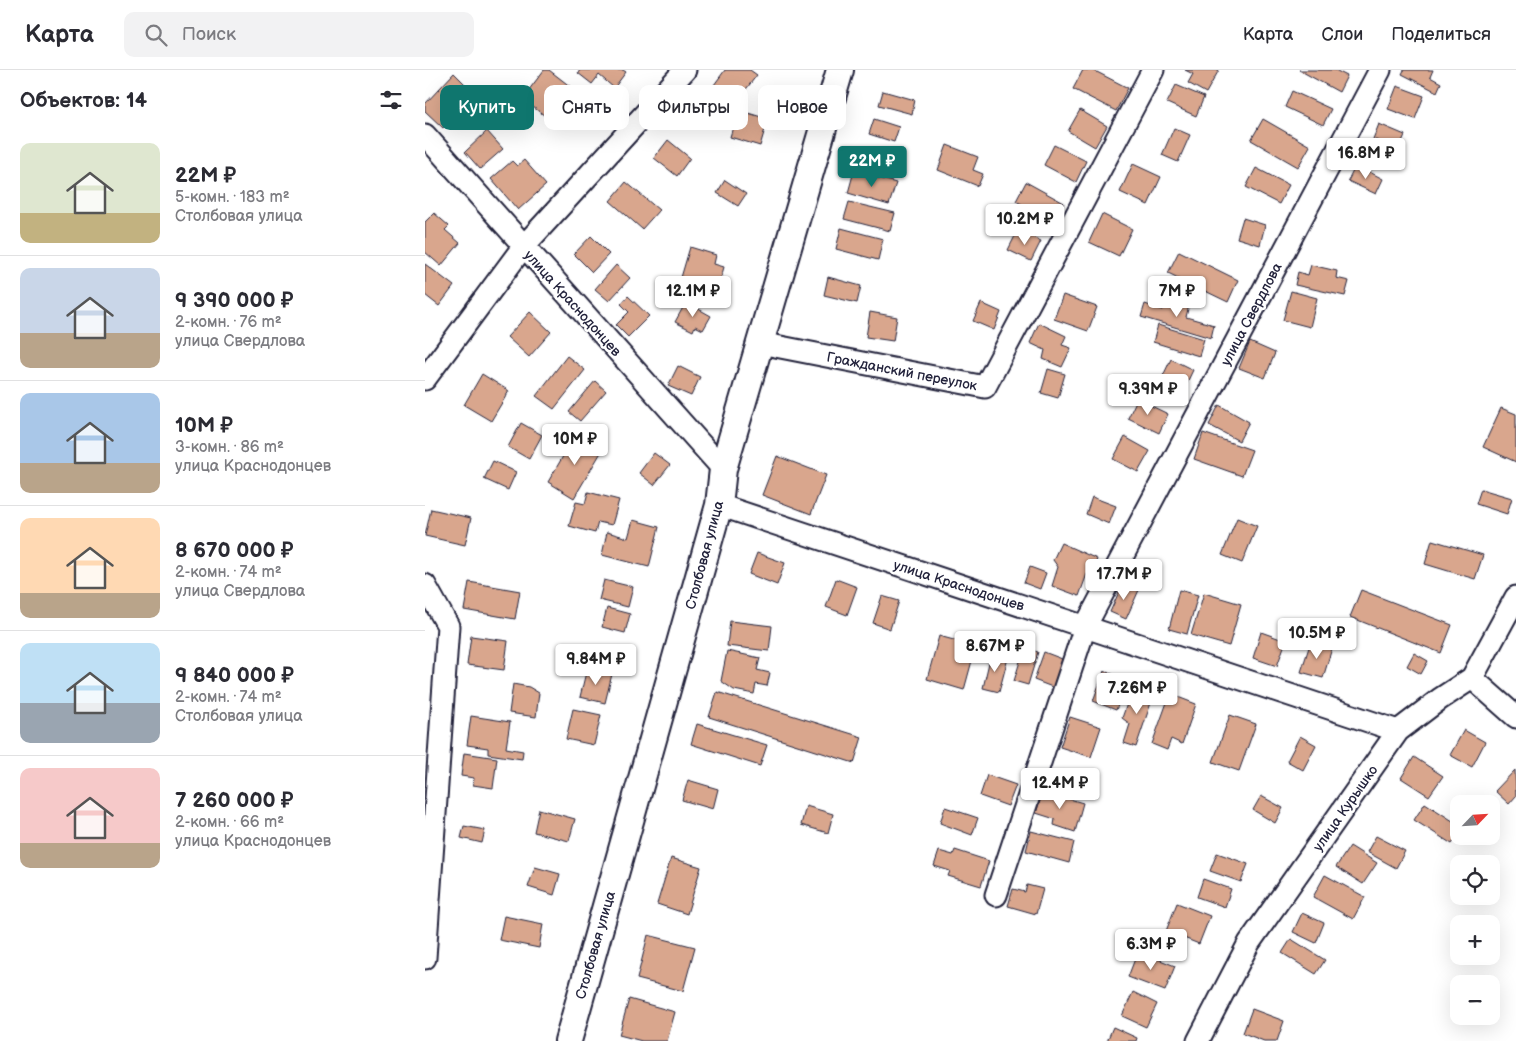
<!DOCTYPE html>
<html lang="ru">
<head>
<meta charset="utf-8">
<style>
	:root { --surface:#fff; --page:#f2f2f3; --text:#2b2b33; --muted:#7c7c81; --line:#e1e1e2; --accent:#0f766e }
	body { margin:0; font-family:"Balsamiq Sans",sans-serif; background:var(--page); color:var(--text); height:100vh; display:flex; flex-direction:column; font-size:19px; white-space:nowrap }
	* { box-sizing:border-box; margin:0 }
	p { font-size:16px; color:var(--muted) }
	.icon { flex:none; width:28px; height:28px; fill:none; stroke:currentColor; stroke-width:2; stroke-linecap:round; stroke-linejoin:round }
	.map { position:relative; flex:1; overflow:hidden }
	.details { display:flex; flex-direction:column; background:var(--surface); width:425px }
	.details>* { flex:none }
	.hud { position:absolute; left:15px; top:15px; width:475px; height:45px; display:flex; gap:10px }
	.needle { width:32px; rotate:65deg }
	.tools { position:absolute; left:1025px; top:725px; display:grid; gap:10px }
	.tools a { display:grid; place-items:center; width:50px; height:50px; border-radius:10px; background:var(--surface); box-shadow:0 5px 20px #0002; font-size:25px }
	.price { position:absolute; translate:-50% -42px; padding:0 11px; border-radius:5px; background:#fff; color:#222; font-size:16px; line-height:32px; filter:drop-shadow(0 1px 2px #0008) }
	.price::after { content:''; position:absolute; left:50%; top:30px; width:15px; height:11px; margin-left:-8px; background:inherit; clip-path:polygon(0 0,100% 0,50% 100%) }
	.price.on { background:var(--accent); color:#fff }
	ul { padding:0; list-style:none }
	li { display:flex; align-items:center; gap:15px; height:125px; padding:0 20px }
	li+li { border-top:1px solid var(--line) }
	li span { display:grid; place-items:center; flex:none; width:140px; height:100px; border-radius:10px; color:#555 }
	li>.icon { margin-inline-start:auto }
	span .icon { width:60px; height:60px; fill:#fffc; stroke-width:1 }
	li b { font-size:21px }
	h2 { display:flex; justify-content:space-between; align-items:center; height:60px; padding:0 20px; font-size:21px }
	.tag { padding:0 18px; border-radius:10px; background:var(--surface); box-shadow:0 5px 20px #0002; font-size:18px; line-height:45px }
	.tag.on { background:var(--accent); color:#fff }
	header { display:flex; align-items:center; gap:30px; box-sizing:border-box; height:70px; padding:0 25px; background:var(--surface); border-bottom:1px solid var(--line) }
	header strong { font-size:24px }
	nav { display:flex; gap:28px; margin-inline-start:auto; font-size:18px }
	.search { width:350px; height:45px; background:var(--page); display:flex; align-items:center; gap:12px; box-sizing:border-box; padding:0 18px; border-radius:10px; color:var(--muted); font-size:19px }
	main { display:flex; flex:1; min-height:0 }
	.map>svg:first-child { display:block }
	.building { fill:#d9a68d; stroke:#22223b }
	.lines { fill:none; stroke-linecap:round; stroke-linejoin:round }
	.minor-casing { stroke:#22223b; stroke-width:25 }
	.tertiary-casing { stroke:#22223b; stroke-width:30 }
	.minor { stroke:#fff; stroke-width:21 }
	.tertiary { stroke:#fff; stroke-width:26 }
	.labels { text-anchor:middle; stroke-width:5; stroke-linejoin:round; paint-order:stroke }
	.street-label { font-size:14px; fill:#22223b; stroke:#fff }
</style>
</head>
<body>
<header>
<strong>Карта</strong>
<div class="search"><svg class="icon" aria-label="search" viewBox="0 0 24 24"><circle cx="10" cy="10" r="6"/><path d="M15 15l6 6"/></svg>Поиск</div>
<nav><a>Карта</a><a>Слои</a><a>Поделиться</a></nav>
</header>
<main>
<section class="details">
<h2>Объектов: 14<svg class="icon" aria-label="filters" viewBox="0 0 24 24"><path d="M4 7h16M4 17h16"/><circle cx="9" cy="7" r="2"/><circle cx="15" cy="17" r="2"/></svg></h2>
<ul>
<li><span style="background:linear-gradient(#dfe7d0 70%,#c2b280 0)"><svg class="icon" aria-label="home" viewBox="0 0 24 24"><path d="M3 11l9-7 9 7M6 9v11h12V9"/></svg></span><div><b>22M ₽</b><p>5-комн. · 183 m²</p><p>Столбовая улица</p></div></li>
<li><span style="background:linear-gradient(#c9d6e8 65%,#b9a48a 0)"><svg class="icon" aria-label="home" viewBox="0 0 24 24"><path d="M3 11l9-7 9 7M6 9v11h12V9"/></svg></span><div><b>9 390 000 ₽</b><p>2-комн. · 76 m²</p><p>улица Свердлова</p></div></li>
<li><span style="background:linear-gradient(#a9c7e8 70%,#b9a48a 0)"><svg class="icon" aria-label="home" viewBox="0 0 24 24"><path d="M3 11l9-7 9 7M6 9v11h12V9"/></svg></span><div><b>10M ₽</b><p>3-комн. · 86 m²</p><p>улица Краснодонцев</p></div></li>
<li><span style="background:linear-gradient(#ffd9b3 75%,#b9a48a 0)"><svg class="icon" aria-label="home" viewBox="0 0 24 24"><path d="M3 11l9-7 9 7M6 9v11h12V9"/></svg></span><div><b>8 670 000 ₽</b><p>2-комн. · 74 m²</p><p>улица Свердлова</p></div></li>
<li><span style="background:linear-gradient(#bfe0f5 60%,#9aa5b1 0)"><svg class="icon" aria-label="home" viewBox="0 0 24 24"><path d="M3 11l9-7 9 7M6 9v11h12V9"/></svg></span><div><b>9 840 000 ₽</b><p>2-комн. · 74 m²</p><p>Столбовая улица</p></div></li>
<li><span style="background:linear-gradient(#f6c9c9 75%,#b9a48a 0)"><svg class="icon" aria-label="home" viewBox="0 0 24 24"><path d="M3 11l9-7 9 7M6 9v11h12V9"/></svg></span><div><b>7 260 000 ₽</b><p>2-комн. · 66 m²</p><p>улица Краснодонцев</p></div></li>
</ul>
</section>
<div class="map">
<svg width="1091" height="971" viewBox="0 0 1091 971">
	<rect width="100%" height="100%" fill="#fff"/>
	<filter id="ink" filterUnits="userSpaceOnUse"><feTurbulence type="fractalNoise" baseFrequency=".02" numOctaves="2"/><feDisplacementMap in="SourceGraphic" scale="10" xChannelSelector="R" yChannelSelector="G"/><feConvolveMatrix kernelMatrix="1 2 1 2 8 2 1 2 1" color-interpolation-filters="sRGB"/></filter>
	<g filter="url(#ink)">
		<path class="building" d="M119,0h5l22,17 -23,31 -26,-19z
			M155,0h43l3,2 -12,16 -15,-13 -7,9 -14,-11z
			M300,0h25l7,5 -24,31 -22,-17z
			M658,0h10l35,18 -12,23 -43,-22z
			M760,0h34l-13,23 -18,-10 5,-9z
			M874,0h36l12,6 -8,16z
			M979,0h29l-3,7 11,6 -4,9 -35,-18z
			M29,3l11,11 -13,14 10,9 -19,21 -18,-17v-7z
			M751,15l28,12 -8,19 -29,-13z
			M972,16l27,10 -9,23 -27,-10z
			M458,21l32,9 -3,14 -33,-9z
			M867,21l39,18 -8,16 -38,-18z
			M313,40l30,9 -8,27 -30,-9z
			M655,40l27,16 -12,21 -27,-16z
			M449,49l25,8 -5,15 -25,-8z
			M838,49l47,27 -12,21 -47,-27z
			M954,54l26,11 -5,11 4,2 -4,10 -13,-6 2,-7 -16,-6z
			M749,58l16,7 -12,27 -16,-7z
			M62,61l16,18 -23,20 -15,-17z
			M243,70l22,18 -13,18 -23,-18z
			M522,75l31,12 -5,13 10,4 -5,12 -40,-16z
			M629,75l32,16 -10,21 -32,-17z
			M99,90l22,25 -28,25 -27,-31 21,-18 5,5z
			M708,94l28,13 -13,28 -28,-13z
			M931,95l27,14 -7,15 -28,-13z
			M831,98l33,17 -10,19 -33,-17z
			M429,101l42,12 -7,22 -41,-12z
			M300,110l21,14 -8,12 -21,-13z
			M201,112l33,28 -17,19 -32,-28z
			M601,112l38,21 -10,19 -38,-21z
			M424,132l46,11 -5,18 -46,-12z
			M9,143l15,13 -4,4 15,13 -19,23 -16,-14v-30z
			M677,144l30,15 -13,27 -30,-14z
			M818,148l22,7 -5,20 -23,-7z
			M416,158l42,11 -5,21 -42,-11z
			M593,160l23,11 -10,20 -23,-11z
			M166,166l18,18 -17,18 -18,-18z
			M265,177l26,8 -2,9 10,3 -7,25 -37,-11z
			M754,181l59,29 -10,22 -60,-29z
			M0,194l29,22 -15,20 -14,-11z
			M191,195l14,13 -21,23 -14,-12z
			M886,195l26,6 -1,7 13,3 -4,15 -50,-11 3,-13 10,3z
			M403,207l33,9 -4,17 -33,-8z
			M866,221l26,7 -7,29 -27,-7z
			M638,225l34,12 -9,24 -34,-12z
			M203,226l21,20 -21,21 -12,-12 13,-13 -8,-8z
			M742,229l22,6 -3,12 28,8 -3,13 -70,-21 4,-13 18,6z
			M261,232l25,14 -8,14 -8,-4 -2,5 -18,-9z
			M556,233l20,9 -7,18 -21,-9z
			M105,242l21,20 -22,25 -22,-20z
			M445,242l27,5 -4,24 -27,-4z
			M614,253l27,13 -4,9 9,3 -9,19 -19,-8 2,-9 -15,-7z
			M733,255l46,14 -5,17 -46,-14z
			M825,272l25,11 -10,25 -26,-10z
			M142,286l18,14 -31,39 -18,-13z
			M746,289l22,11 -10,21 -22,-11z
			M253,296l22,11 -9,19 -23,-10z
			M623,299l17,5 -7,24 -17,-5z
			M57,304l27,17 -18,30 -27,-16z
			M170,311l11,10 -26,30 -11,-9z
			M712,329l31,15 -9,19 -31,-15z
			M794,335l30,17 -10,19 -30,-16z
			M1076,338l15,6v48l-33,-15z
			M96,353l21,12 -13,24 -21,-12z
			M778,363l49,17 -10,26 -48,-17z
			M151,364l27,15 -29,49 -26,-16z
			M700,367l25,14 -12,21 -25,-13z
			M229,383l16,12 -16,20 -15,-12z
			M352,386l49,19 -15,39 -49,-19z
			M68,391l23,11 -8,18 -24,-11z
			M1056,419l31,9 -5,16 -31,-10z
			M163,422l31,8 -7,25 -14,-3 -3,11 -26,-7 7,-24 9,2z
			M667,427l24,9 -7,18 -23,-10z
			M6,439l40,9 -6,27 -40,-9z
			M812,448l20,8 -15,37 -20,-8z
			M208,450l26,7 -10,40 -47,-12 5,-23 21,6z
			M1007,470l51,15 -8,24 -50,-15z
			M636,473l36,16 -5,14 -5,1 -8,22 -27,-10 6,-19 -5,-7z
			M332,483l28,10 -8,22 -28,-11z
			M605,497l16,6 -6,16 -16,-6z
			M411,509l21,8 -10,28 -21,-8z
			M179,510l29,7 -5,20 -29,-7z
			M44,512l51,9 -5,28 -51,-9z
			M698,513l16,7 -13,29 -16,-7z
			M754,520l19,5 -11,39 -18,-5z
			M936,520l91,35 -11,28 -91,-36z
			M779,523l37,11 -12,42 -38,-11z
			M457,526l17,5 -9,28 -17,-6z
			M182,538l23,6 -5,19 -23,-6z
			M305,551l42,5 -3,25 -42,-5z
			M836,562l25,9 -9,25 -24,-8z
			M46,566l37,5 -4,29 -37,-5z
			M514,566l37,10 -12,44 -37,-11z
			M886,571l21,7 -9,30 -22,-6z
			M599,578l14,4 -10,33 -14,-4z
			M302,581l33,7 -3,12 13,3 -3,13 -11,-2 -2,10 -20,-4 -13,-9z
			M619,582l26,10 -10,28 -26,-10z
			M989,583l14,8 -7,13 -14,-8z
			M566,584l17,4 -9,34 -16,-4z
			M162,598l25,6 -7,29 -25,-6z
			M679,601l24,9 -12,30 -23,-9z
			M88,614l16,3 10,6 -3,24 -27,-4z
			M714,616l16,5 -19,56 -12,-4 6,-19 -8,-6 6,-17 6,1z
			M292,622l145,45 -8,26 -145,-46z
			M745,624l26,10 -14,40 -11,-5 -4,11 -15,-6z
			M148,639l28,6 -7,30 -28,-6z
			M805,645l26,9 -17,47 -26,-9z
			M46,646l39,6 -4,26 17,3 -1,8 -34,-5v-6l-21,-3z
			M645,647l31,10 -10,30 -31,-10z
			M272,654l70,21 -7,21 -69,-22z
			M1039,660l21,12 -13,25 -22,-12z
			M875,666l16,9 -13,25 -16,-9z
			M39,683l33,5 -4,30 -20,-3 1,-7 -13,-2z
			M989,687l29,19 -14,20 -28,-18z
			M1090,700l1,26 -7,8 -14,-13z
			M562,705l29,10 -8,21 -28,-10z
			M263,710l30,9 -5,20 -31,-9z
			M618,721l40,12 -8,29 -21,-7 1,-6 -19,-6z
			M836,726l22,12 -8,15 -22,-13z
			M1000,733l34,22v9l-7,10 -38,-24z
			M381,736l27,8 -5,19 -27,-8z
			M520,737l33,11 -6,17 -32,-12z
			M114,739l36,10 -6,22 -35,-9z
			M39,756l21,4 -3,13 -21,-5z
			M606,761l43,11 -5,21 -43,-12z
			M951,766l29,15 -9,17 -29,-16z
			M925,776l27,17 -14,21 -27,-17z
			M530,780l34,11 -8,25 -33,-10 2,-5 -16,-5 5,-15 14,4z
			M792,783l31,11 -7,18 -31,-11z
			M246,788l30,9 -14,47 -30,-10z
			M110,797l25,7 -6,21 -26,-8z
			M900,805l40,22 -12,22 -40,-22z
			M778,809l28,10 -6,18 -28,-10z
			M602,815l16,4 -7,25 -28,-8 5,-17 12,3z
			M752,833l33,13 -11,28 -33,-13z
			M877,843l22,10 -8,20 -23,-11z
			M79,846l39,8 -4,24 -40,-8z
			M223,865l47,12 -12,44 -46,-12z
			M866,869l34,21 -9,14 -34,-21z
			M713,881l37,15 -10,25 -37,-14z
			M708,922l24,12 -11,23 -24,-11z
			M204,929l46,13 -8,29h-25l-23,-6z
			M827,939l32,12 -7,20h-13l-21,-8z
			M688,957l24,11 -1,3h-29z"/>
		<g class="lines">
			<defs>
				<path id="minor" d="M0,65l298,334
					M335,273l225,44 168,-317
					M0,309l98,-132 162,-177
					M294,435l679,226
					M0,515l23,41 -23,332
					M1047,608l44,39
					M571,825l89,-268 295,-557
					M773,971l51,-98 149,-212 42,-32 32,-21 44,-81"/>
				<path id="tertiary" d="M143,971l151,-536 4,-36 117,-399"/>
			</defs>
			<use href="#minor" class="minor-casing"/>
			<use href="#tertiary" class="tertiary-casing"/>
			<use href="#minor" class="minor"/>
			<use href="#tertiary" class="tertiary"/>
		</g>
	</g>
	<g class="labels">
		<g class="street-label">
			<text transform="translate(148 233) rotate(48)" y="5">улица Краснодонцев</text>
			<text transform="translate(826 244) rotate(-62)" y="5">улица Свердлова</text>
			<text transform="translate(477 301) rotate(11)" y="5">Гражданский переулок</text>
			<text transform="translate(279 485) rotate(-75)" y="5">Столбовая улица</text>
			<text transform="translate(534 515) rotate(18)" y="5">улица Краснодонцев</text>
			<text transform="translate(920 738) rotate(-55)" y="5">улица Курышко</text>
			<text transform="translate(170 875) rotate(-74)" y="5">Столбовая улица</text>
		</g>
	</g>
</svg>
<div class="tools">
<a><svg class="needle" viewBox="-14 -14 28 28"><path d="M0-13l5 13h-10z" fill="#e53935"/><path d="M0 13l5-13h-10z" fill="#7c7c81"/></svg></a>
<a><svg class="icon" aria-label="locate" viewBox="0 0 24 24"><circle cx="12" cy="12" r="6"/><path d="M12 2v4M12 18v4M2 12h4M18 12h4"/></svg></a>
<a>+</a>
<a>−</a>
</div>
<b class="price" style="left:941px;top:110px">16.8M ₽</b>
<b class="price on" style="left:447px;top:118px">22M ₽</b>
<b class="price" style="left:600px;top:176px">10.2M ₽</b>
<b class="price" style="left:268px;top:248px">12.1M ₽</b>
<b class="price" style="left:752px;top:248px">7M ₽</b>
<b class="price" style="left:723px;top:346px">9.39M ₽</b>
<b class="price" style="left:150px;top:396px">10M ₽</b>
<b class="price" style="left:699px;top:531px">17.7M ₽</b>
<b class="price" style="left:892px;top:590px">10.5M ₽</b>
<b class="price" style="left:570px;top:603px">8.67M ₽</b>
<b class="price" style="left:171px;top:616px">9.84M ₽</b>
<b class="price" style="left:712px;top:645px">7.26M ₽</b>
<b class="price" style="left:635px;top:740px">12.4M ₽</b>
<b class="price" style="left:726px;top:901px">6.3M ₽</b>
<div class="hud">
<a class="tag on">Купить</a>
<a class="tag">Снять</a>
<a class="tag">Фильтры</a>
<a class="tag">Новое</a>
</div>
</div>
</main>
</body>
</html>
